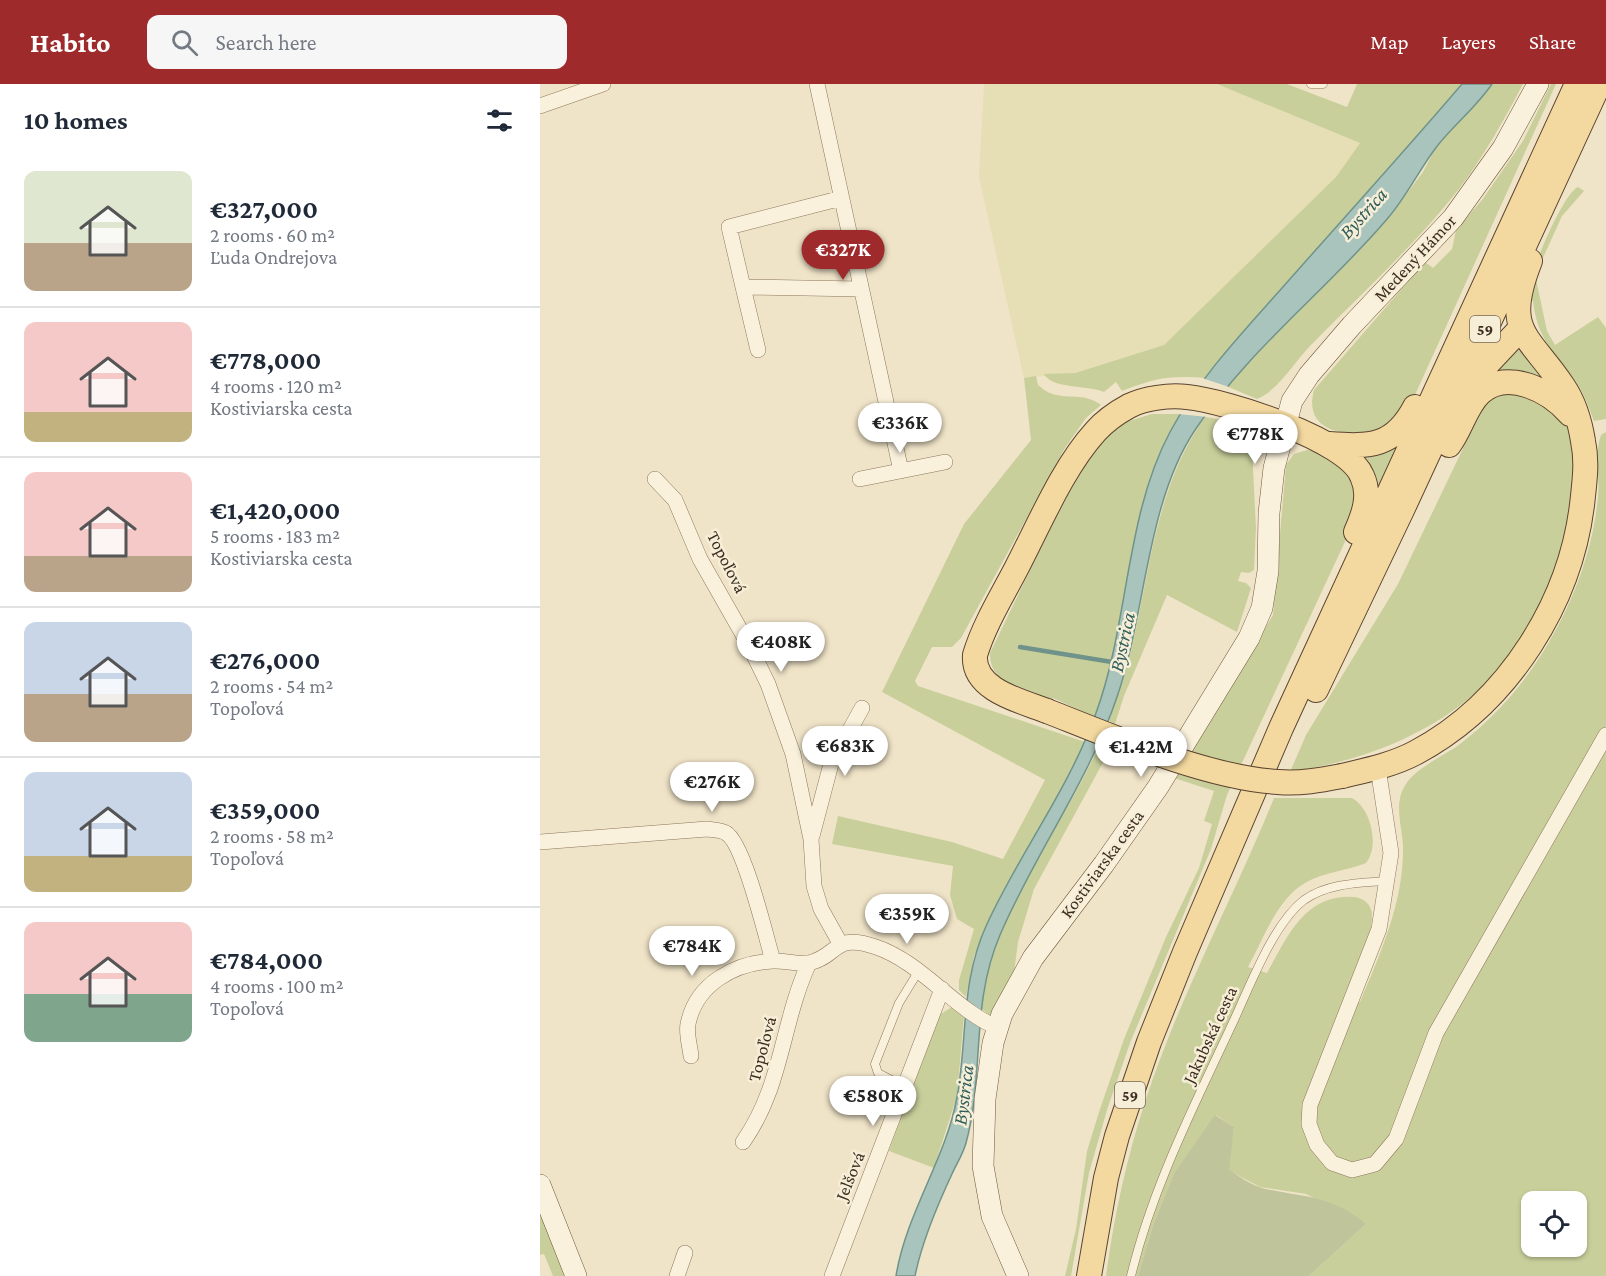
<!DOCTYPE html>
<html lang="en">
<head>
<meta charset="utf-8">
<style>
	:root { --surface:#fff; --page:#f6f6f7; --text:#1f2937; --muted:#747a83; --line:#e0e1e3; --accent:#9e2a2b }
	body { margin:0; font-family:"Crimson Pro",serif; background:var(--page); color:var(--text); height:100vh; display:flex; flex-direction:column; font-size:22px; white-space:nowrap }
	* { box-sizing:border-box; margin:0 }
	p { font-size:20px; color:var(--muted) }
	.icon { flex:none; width:33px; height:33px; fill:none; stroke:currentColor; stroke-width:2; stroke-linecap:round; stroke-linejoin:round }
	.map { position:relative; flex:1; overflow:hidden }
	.details { display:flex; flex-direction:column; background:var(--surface); width:540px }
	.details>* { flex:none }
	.buttons { position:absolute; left:981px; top:1107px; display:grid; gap:12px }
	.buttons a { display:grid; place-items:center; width:66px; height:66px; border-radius:12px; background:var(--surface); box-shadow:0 2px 4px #0004; font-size:30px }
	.price { position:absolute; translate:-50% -51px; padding:0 14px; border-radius:21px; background:#fff; color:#222; font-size:20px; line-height:39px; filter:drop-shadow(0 2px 3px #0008) }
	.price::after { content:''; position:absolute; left:50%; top:36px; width:18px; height:14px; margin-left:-9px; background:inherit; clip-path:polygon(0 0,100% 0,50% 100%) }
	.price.current { background:var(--accent); color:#fff }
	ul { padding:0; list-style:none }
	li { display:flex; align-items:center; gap:18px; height:150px; padding:0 24px }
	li+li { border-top:2px solid var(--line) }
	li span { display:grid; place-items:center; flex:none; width:168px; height:120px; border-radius:12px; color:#555 }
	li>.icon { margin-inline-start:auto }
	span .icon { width:72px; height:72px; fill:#fffc; stroke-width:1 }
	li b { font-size:26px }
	h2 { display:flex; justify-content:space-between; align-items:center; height:72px; padding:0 24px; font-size:26px }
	header { display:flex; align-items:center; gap:36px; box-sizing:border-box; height:84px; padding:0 30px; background:var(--accent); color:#fff }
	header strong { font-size:28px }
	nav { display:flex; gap:33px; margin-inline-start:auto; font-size:21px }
	.search { width:420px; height:54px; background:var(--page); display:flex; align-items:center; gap:15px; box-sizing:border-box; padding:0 21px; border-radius:12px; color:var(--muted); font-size:22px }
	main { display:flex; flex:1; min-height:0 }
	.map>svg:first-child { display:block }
	.farmland { fill:#e6deb5 }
	.green { fill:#c9cf9b; fill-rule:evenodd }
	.cemetery { fill:#bfc49a }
	.water { fill:#a9c4bc; stroke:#6f938a; stroke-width:1.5 }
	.pier { fill:#f0e4c8 }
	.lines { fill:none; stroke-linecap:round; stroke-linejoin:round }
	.stream { stroke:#6f938a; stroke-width:4.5 }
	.lane-casing { stroke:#8d765c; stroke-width:9 }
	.street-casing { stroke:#8d765c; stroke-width:16 }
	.secondary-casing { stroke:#6f573f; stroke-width:22 }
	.primary-casing { stroke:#5b4430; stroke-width:26 }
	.lane { stroke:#faf1dc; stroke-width:8 }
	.street { stroke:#faf1dc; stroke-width:15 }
	.secondary { stroke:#faf1dc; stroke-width:21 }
	.primary { stroke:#f3d9a0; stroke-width:24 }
	.primary-bridge-casing { stroke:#5b4430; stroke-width:26; stroke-linecap:butt }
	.primary-bridge { stroke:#f3d9a0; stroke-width:24 }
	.labels { text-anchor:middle; stroke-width:5; stroke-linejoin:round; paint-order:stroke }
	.shield { fill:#f7eed8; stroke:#756857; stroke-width:1.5 }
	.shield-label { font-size:16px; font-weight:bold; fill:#3d2e20 }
	.street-label { font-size:18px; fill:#3d2e20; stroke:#f7eed8 }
	.water-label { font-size:20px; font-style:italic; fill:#2f5d5a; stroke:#f7eed8 }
</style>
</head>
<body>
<header>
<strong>Habito</strong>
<div class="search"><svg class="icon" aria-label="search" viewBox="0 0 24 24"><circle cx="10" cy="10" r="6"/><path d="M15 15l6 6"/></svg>Search here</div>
<nav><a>Map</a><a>Layers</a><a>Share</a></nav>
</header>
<main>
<section class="details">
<h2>10 homes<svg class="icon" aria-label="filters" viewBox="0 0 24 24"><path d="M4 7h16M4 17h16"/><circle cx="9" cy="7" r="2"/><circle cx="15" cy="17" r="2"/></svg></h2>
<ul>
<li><span style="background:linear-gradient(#dfe7d0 60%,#b9a48a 0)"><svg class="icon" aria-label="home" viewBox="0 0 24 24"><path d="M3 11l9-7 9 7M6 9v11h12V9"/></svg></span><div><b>€327,000</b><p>2 rooms · 60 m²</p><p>Ľuda Ondrejova</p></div></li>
<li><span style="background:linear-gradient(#f6c9c9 75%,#c2b280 0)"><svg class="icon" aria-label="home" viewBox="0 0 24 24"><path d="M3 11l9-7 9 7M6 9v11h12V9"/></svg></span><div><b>€778,000</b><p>4 rooms · 120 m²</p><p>Kostiviarska cesta</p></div></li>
<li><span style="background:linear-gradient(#f6c9c9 70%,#b9a48a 0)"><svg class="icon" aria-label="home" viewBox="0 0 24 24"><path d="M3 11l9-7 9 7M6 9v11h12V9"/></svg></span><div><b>€1,420,000</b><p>5 rooms · 183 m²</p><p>Kostiviarska cesta</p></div></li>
<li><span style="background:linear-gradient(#c9d6e8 60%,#b9a48a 0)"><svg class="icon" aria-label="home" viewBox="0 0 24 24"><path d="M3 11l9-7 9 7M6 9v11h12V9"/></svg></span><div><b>€276,000</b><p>2 rooms · 54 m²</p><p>Topoľová</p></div></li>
<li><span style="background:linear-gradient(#c9d6e8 70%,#c2b280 0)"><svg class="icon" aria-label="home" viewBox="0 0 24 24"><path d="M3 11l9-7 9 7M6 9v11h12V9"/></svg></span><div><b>€359,000</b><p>2 rooms · 58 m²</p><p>Topoľová</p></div></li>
<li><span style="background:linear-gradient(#f6c9c9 60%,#7fa58c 0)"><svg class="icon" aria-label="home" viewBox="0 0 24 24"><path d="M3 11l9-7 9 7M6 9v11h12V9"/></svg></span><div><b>€784,000</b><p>4 rooms · 100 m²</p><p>Topoľová</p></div></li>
</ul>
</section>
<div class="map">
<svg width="1066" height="1192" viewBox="0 0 1066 1192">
	<rect width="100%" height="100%" fill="#f0e4c8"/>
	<path class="farmland" d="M444,0h233l143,59 -24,34 -172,168 -90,28 -50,5 -45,-201z"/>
	<path class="green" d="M677,0h70l60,23 10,-23h105l-246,279 -11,15c-34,-3 -51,0 -83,13l-6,-9 -12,10c-17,-7 -52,-3 -60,-18l31,-1 89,-28 172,-168 24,-34z
		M952,0h31c-19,36 -39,72 -64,105 -44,56 -98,105 -148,156 -16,16 -32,45 -54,54l-31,-13 162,-168 35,-46 12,-23z
		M1011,0h5l-141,311 -35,38c-30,4 -78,1 -66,-43l111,-128 8,6 19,-19 4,-19 26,-30 41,-59z
		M1038,103l6,4 -22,25 -20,44 -6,19 11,52 8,14 43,-28 8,11v91l-12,2c-4,-10 -8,-21 -13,-31 -20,-35 -43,-43 -48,-89h-4c3,-13 5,-28 9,-41 4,-15 28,-68 40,-73z
		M980,257l41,53 -80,-14z
		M496,292l2,9c3,2 8,7 12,8 17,7 34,-1 51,12l-15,13 -21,30 -104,190 -9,9h-20l-17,34 3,5 167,56 -24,51 -74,131 -13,32 -8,41 -7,-7v-10l15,-51 -17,-10 -7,-24 3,-29 -121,-22 6,-28 114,26 51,17 42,-79 -163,-88 82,-168 67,-84 -7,-62z
		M964,311c6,0 16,-2 22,0 5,1 11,6 16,9 5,2 12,5 16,8 32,29 10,127 -2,162 -12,35 -34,70 -58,97 -55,60 -130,89 -208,101l16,-37 92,-151 83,-173 9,-12z
		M612,330h29l-12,19 -37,128 -22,113 -15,43 -42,-19 -2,3c-25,-9 -62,-16 -61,-48l86,-178 25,-34 25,-19z
		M665,333c22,3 41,9 47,32l4,79 -2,42 -5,3 -8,-1 -3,9 8,2 5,5 -14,44 -70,-37 -43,101 -9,28 -6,-3c8,-24 17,-49 23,-74 18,-79 25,-163 73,-230z
		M1066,348v844h-297l57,-52 -60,-30 -46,-7 -32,-17 6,-43 -18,-12 -42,58 -21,52 -15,51h-32c8,-60 21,-120 40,-177 34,-104 87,-200 128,-301h78c19,10 28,48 14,65 -20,8 -42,9 -61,20 -28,16 -42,57 -57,84l19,6c20,-36 38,-80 87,-76 10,1 17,7 18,17 1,27 -18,58 -28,83l16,5c21,-50 44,-101 43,-156 -1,-21 -10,-43 3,-62 11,-17 38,-28 54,-40 36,-28 66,-62 89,-102 26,-44 44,-94 49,-145 2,-20 -4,-44 3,-62zM992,1118h44v44h-44z
		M857,361l-19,42 -4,-15 -12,-18z
		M767,366c31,2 35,13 50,38l-7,43 -123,264 -16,54 -81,194 -23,67 -18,63 -18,103h-6l11,-47 11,-78 12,-39 25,-73 42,-102 33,-69 13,-44 -8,-3 10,-30 -40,-13 99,-163 13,-150 8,-11z
		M559,662l9,3 -2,8 -72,132 -16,53 -4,31 -23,44 -10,-9c9,-93 80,-177 118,-262z
		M412,923l12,9 -7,80 -23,72 -45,-17 50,-136z
		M0,1117l30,75h-17l-9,-22 -4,1z"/>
	<path class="cemetery" d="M675,1031l19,12 -5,43c10,6 22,15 33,18 42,10 68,6 104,36l-57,52h-171l15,-51 21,-52z"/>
	<path class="water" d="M922,0h30c-15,22 -37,40 -54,61 -18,23 -31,51 -50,73 -62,73 -140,132 -193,212 -49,74 -49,183 -78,267 -29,86 -82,156 -117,238 -30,70 -15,139 -34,208 -3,11 -9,20 -14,31 -15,32 -30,67 -37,102h-19c10,-63 50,-117 61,-179 11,-60 3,-115 30,-173 33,-72 82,-135 109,-211 33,-90 29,-197 74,-281 29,-54 72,-99 112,-144 60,-68 121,-135 180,-204z"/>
	<path class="pier" d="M662,294l27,9 -21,30 -30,-3z"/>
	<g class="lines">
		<path class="stream" d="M480,563l98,16"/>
		<defs>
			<path id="lane" d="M771,0h12
				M365,1003l-27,-14 -3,-9 24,-61 19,-31
				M591,1192c22,-91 65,-174 104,-258 16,-35 39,-95 69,-118 24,-17 55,-17 83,-19"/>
			<path id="street" d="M277,0l84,387
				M0,22l63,-22
				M302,114l-113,29 14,60 118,2
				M203,203l15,63
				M115,395l20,21 25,59 50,88 18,37 25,70 18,85 3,47 7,23 19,34
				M320,395l85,-17
				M838,684l13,85 -12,76 -69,176 -1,19 8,21 15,18 20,7 23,-6 21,-25 40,-106 170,-298
				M272,752l19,-72 31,-56
				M0,758l167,-13c6,1 14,1 19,4 18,10 40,104 47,128
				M151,972c-1,-10 -5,-22 -3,-32 8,-40 46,-61 85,-63 11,-1 25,4 36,2 30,-7 24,-31 67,-16 45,15 79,63 122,81
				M203,1058c40,-57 38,-118 66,-179
				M137,1192l8,-23
				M292,1192l110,-287"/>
			<path id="secondary" d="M0,1101l36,91
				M478,1192l-26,-60 -9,-50 2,-67 8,-56 9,-29 31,-56 71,-94 54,-77 91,-149 13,-30 6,-37 1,-58 5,-45 18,-67 17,-26 43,-50 101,-107 50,-70 35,-64"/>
			<path id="primary" d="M929,305l6,-12 46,-49
				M789,360c41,3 65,3 86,-37
				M909,361c12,-16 17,-39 31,-52 28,-25 70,-2 90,21
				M776,606l87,-182 196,-424
				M507,627c-26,-10 -75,-21 -72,-56 9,-30 27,-59 41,-86 23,-44 47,-102 80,-138 9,-10 22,-19 33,-25 16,-8 40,-11 58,-9 39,4 160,42 175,79 9,19 2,38 -6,56
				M802,692c25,-6 50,-11 73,-23 94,-50 158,-153 168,-257 2,-18 4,-36 0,-55 -3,-19 -9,-39 -20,-55 -35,-52 -61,-54 -33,-125
				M549,1192l17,-98 11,-42 32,-94 36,-90 96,-224 296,-644"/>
		</defs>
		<use href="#lane" class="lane-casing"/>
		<use href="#street" class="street-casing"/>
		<use href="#secondary" class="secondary-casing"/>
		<use href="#primary" class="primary-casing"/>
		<use href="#lane" class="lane"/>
		<use href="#street" class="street"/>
		<use href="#secondary" class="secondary"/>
		<use href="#primary" class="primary"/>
		<defs>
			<path id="primary-bridge" d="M507,627c66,26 161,67 231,71 22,2 43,-2 64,-6"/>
		</defs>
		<use href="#primary-bridge" class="primary-bridge-casing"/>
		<use href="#primary-bridge" class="primary-bridge"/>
	</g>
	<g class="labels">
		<g class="shield">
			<rect x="930" y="232" width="30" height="26" rx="4.5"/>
			<rect x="575" y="998" width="30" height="26" rx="4.5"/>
		</g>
		<g class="shield-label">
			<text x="945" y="251">59</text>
			<text x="590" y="1017">59</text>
		</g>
		<g class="street-label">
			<text transform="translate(875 174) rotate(-47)" y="6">Medený Hámor</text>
			<text transform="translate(187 478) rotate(63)" y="6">Topoľová</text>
			<text transform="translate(562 780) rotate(-54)" y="6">Kostiviarska cesta</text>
			<text transform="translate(670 951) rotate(-65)" y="6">Jakubská cesta</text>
			<text transform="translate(222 965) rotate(-75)" y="6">Topoľová</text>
			<text transform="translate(310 1092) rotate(-68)" y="6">Jelšová</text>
		</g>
		<g class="water-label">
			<text transform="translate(823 129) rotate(-48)" y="7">Bystrica</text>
			<text transform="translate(582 558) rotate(-78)" y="7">Bystrica</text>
			<text transform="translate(423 1011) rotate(-83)" y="7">Bystrica</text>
		</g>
	</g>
</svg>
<div class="buttons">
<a><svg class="icon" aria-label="locate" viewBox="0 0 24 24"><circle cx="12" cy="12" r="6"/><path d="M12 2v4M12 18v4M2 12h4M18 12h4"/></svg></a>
</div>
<b class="price current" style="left:303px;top:197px">€327K</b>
<b class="price" style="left:360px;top:370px">€336K</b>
<b class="price" style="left:715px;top:381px">€778K</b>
<b class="price" style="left:241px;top:589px">€408K</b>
<b class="price" style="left:305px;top:693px">€683K</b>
<b class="price" style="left:601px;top:694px">€1.42M</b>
<b class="price" style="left:172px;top:729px">€276K</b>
<b class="price" style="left:367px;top:861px">€359K</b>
<b class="price" style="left:152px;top:893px">€784K</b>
<b class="price" style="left:333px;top:1043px">€580K</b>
</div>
</main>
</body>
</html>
